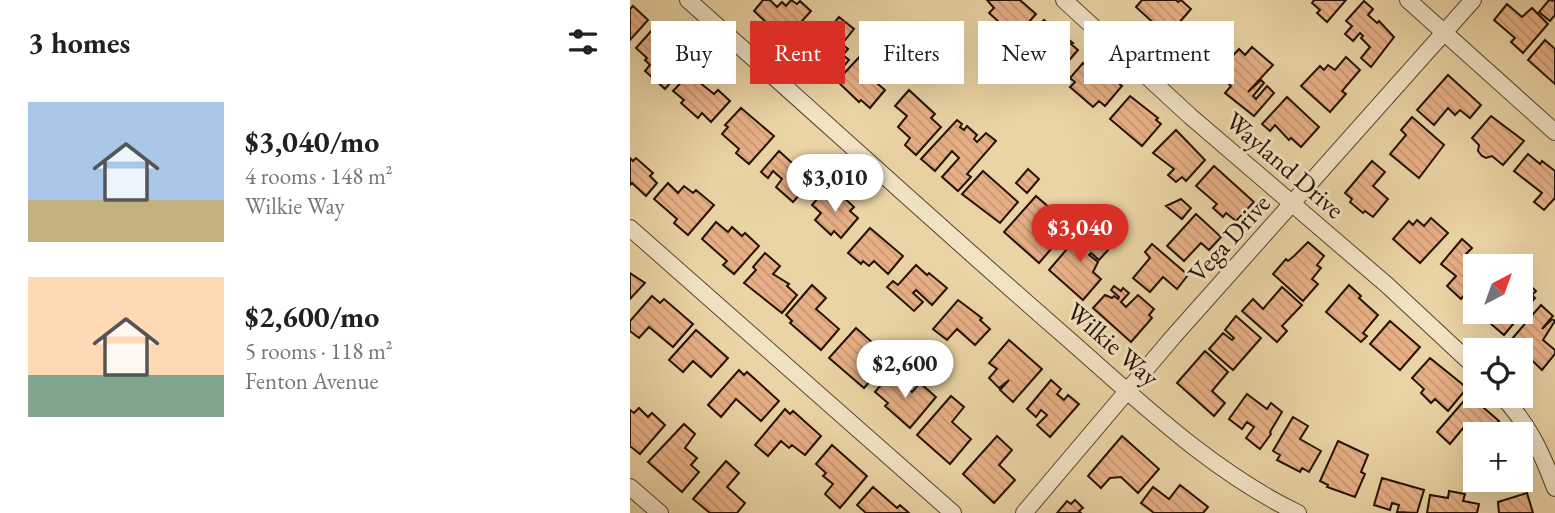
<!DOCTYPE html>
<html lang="en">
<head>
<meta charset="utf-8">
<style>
	:root { --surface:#fff; --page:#f6f6f6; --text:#202124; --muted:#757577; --accent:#d93025 }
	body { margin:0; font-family:"EB Garamond",serif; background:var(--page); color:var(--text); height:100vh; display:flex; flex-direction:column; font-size:26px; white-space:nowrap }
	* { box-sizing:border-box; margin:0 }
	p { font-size:23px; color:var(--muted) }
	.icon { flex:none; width:38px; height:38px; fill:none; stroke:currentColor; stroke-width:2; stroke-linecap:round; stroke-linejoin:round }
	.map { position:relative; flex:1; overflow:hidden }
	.details { display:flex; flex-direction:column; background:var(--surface); width:630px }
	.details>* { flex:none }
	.top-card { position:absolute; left:21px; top:21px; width:665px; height:63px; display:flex; gap:14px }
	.needle { width:46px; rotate:41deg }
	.tools { position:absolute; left:833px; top:254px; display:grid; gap:14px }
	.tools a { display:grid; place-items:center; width:70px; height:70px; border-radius:0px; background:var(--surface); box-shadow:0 7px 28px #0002; font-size:35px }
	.price { position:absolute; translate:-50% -60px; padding:0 16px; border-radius:24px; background:#fff; color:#222; font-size:23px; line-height:46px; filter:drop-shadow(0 2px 4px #0008) }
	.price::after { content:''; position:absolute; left:50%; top:42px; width:21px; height:16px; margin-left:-10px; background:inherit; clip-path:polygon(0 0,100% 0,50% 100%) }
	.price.active { background:var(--accent); color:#fff }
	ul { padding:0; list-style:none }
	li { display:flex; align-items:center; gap:21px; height:175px; padding:0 28px }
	li span { display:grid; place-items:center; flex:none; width:196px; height:140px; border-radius:0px; color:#555 }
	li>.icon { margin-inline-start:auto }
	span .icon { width:84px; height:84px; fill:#fffc; stroke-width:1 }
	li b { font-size:30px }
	h2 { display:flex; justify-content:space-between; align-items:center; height:84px; padding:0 28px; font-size:30px }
	.chip { padding:0 24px; border-radius:0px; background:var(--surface); box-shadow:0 7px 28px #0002; font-size:24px; line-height:63px }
	.chip.active { background:var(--accent); color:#fff }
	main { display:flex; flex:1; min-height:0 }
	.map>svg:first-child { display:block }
	.building { fill:url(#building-back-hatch); stroke:#251204; stroke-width:2 }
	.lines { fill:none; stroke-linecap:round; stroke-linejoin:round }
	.street-casing { stroke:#56422c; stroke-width:18 }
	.street { stroke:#f1e2c4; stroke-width:16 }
	.labels { text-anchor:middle; stroke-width:6; stroke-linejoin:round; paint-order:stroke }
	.street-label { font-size:26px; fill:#251204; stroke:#f1e2c4 }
</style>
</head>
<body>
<main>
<section class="details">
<h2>3 homes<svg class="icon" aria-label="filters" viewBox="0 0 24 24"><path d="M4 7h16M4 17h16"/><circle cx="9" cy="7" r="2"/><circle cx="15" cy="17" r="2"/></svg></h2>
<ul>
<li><span style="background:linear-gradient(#a9c7e8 70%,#c2b280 0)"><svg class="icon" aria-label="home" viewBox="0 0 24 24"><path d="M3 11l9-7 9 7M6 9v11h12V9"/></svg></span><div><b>$3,040/mo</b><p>4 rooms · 148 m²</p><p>Wilkie Way</p></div></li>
<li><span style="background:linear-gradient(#ffd9b3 70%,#7fa58c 0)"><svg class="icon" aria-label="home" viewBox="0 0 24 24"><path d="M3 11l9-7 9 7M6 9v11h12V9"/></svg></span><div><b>$2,600/mo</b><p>5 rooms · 118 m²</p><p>Fenton Avenue</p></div></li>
</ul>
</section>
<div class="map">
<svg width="925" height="513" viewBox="0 0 925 513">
	<defs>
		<pattern id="building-back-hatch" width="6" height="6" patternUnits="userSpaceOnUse" patternTransform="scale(1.75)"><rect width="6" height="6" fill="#e7af86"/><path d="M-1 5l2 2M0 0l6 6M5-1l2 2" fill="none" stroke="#c69672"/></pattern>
	</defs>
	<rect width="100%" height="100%" fill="#ead3a4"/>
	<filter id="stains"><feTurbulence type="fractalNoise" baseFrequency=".00286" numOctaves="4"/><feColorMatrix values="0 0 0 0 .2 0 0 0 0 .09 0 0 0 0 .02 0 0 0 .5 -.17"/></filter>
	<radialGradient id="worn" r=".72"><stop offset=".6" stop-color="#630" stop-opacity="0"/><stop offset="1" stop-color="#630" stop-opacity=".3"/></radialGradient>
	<path class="building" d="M133,0h7l7,7 5,-5 4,4 5,-6 6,4 3,-3 11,10 -26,29 -31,-29z
		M357,0h33l16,14 -24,27 -17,-15 4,-4 -10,-9 5,-5z
		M512,0h34l2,2 3,-2 10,9 -26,30 -9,-8 3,-3 -23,-21z
		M684,0h32l-19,22 -10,-9 3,-3 -8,-7z
		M919,0l6,1v14l-5,6 -11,-9z
		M734,1l9,8 -5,6 9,8 2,-2 15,16 -23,30 -10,-9 9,-11 -9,-9 2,-2 -3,-3 -7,8 -8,-7 7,-8 -6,-5z
		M877,4l15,13 10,-9 16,16 -25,29 -12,-11 4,-4 -21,-18z
		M3,6l15,14 -18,20v-31z
		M209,17l15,12 -12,15 6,5 -5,6 6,5 -15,18 -22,-18 4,-5 -14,-11 12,-15 2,2 6,-6 6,5z
		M414,20l29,23 -2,1 7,6 -20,23 -34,-29z
		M562,25l14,12 5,-6 20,13 -23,27 -32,-28z
		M23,29l29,26 -4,4 7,7 -20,23 -20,-18 5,-6 -5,-5 2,-2 -11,-10z
		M246,39l17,15 -21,25 13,11 -15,18 -9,-8 -2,2 -22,-21z
		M915,40l10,9v35l-27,-24z
		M622,47l21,18 -25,27 13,-12 3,3 -11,13 3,3 11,-13 7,7 -20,23 -29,-23 6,-7 -14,-13 22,-24 6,6z
		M716,57l14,13 -18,21 4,3 -16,18 -29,-26 19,-20 4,4 4,-5 7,5z
		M453,63l21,18 5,-5 13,10 -17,20 -6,-5 -6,6 -23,-20 5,-5 -5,-4z
		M59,74l25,20 4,-4 12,11 -19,21 -9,-9 -4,5 -17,-15 3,-3 -11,-9z
		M818,75l33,30 -11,13 -10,-8 -5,5 -7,-7 -14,17 -17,-15z
		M279,90l26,24 -4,4 10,9 -25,28 -11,-10 5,-7 -12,-11 9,-11 -12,-10z
		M500,96l28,22 -2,2 5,4 -19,22 -32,-27z
		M657,97l32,30 -18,20 -10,-9 -2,2 -14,-15 -5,6 -8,-7z
		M111,108l33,28 -25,28 -13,-11 3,-4 -17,-15 6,-7 -3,-2z
		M861,116l33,25 -21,24 -11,-9 -6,2 -4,-2 -4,-5 1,-6 -7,-7z
		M782,117l32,28 -25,33 -29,-24 16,-19 -5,-5z
		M327,120l5,4 -2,3 4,3 3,-4 10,9 -3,4 3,3 9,-9 10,8 -29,33 4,3 -13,14 -16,-14 17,-19 -7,-7 -17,20 -14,-12z
		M546,130l29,30 -19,21 -4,-4 -6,5 -8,-7 6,-6 -21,-16z
		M149,151l23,21 6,-6 10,8 -25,28 -17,-15 6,-8 -9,-8 -5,7 -7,-6z
		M898,154l12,10 2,-3 13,10v27l-11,12 -10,-8 8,-9 -28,-22z
		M0,158l3,3 3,-3 17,15 -3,3 7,7 -11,13 -14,-13 -2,2z
		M742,161l13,11 -12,14 15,13 -15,18 -8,-6 -2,2 -13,-11 2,-3 -7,-6z
		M584,166l40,36 -18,19 -10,-8 -3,4 -10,-9 4,-4 -21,-18z
		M398,169l11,10 -12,14 -11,-10z
		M353,171l35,31 -18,21 -38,-29z
		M38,183l10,10 6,-7 9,7 3,-3 18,15 -26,30 -14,-12 3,-4 -23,-20z
		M196,189l13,11 3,-4 12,11 -4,4 8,7 -17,20 -7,-7 -3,4 -16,-15 6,-7 -9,-8z
		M406,196l15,13 -2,3 9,8 -9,10 10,10 -20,23 -35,-31z
		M551,199l10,9 -9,11 -16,-13z
		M566,214l25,23 -12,13 -8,-7 -17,18 -17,-15z
		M801,218l17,15 -28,30 -27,-24 16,-18 4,4 4,-5 7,6z
		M86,222l12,10 4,-5 10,9 3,-3 14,13 -25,28 -11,-9 4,-4 -25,-22z
		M240,228l33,28 -15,18 -14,-13 -5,5 -6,-5 -2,3 -13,-11z
		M455,228l23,22 -9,10 -8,-7 -2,2 9,7 -5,10 8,7 -18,21 -34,-30z
		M832,239l10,9 -6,6 14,12h-5v17l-14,16 -14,-13 9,-10 -15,-12z
		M678,242l16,14 -7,9 4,3 -9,11 6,5 -15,17 -30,-27 13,-15 2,2 6,-5z
		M522,244l36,31 -11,14 -14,-12 -13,15 -17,-14 17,-20 -5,-6z
		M135,253l15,13 -7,8 16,10 -2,2 10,9 -15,18 -38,-30 12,-13 -3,-3z
		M286,265l11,10 2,-2 18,15 -15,17 -16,-15 -3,3 10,9 -9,9 -27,-24 6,-6 5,4z
		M0,273l15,10 -15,16z
		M896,282l10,9 -4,4 3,3 -31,37 -13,-11 10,-12h20v-27l1,2z
		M182,285l14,13 -10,11 23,20 -18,21 -31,-27 2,-2 -6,-6z
		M719,285l12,11 -2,2 19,17 -15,18 4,3 -6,6 -35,-30z
		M484,286l7,5 2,-3 6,5 -8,9 5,5 12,-12 16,14 -5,6 3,3 -21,24 -38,-34 12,-13 7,3 2,-2 4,3 1,-2 -8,-7z
		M652,287l20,18 -20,21 5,5 -10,11 -35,-31 11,-12 10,10z
		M22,296l8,7 4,-4 29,25 -20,23 -24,-20 -10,11 -9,-7v-10z
		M328,300l24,18 -2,2 10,9 -15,16 -18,-16 -10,11 -14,-11z
		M911,305l12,11 -11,13 10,-10 3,2 -12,19 12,10v4l-13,16 -31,-30z
		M606,316l25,22 -28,32 -24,-21 14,-16 9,7 2,-2 -9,-8z
		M760,321l30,26 -20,23 -30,-26z
		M226,328l18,16 -11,12 17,14 -16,18 -35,-30z
		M66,330l32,28 -17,19 -18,-16 -10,11 -14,-12z
		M379,340l33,29 -29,33 -13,-12 9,-10 -10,8 -10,-10 8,-9 -8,-6z
		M575,351l23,21 -16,19 13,12 -11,13 -37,-33z
		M800,358l37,30 -19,23 -13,-12 -4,4 -10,-10 3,-4 -12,-11z
		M109,370l5,5 3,-3 32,29 -18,20 -25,-22 -15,18 -13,-12z
		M261,373l21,19 8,-9 16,14 -26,31 -25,-22 3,-3 -13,-11z
		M421,380l10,9 -4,5 7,6 4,-5 11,9 -29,33 -13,-12 10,-10 -6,-5 -5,7 -9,-8z
		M617,394l20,15 4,-6 11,9 -12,20 1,2 -11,15 -14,-11 8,-11 -7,-5 -5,7 -13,-10z
		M839,395l30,26 -9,9 -4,-3 -7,7 -8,-5 -2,2 -5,-4 -14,17 -13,-12z
		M321,396l13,11 -12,15 19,17 -21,25 -33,-29z
		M9,408l9,9 4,-4 13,12 -25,29 -10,-8v-36l4,3z
		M155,409l5,5 3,-3 28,25 -16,19 -13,-10 -3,3 -8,-7 -13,15 -13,-11z
		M663,417l15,9 -8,13 21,12 -12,21 -7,-4 -2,4 -23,-12 3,-5 -7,-4z
		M54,424l11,10 -10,14 12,10 -6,7 8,7 -17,20 -34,-30z
		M367,436l15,14 -13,15 16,15 -21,23 -31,-29z
		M492,436l37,33 -21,24 -17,-16 -11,1 -9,10 -13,-12z
		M708,441l30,14 -7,17 4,2 -10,23 -28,-10 1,-2 -8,-4z
		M202,445l35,31 -27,32 -15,-14 8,-10 -10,-8 3,-3 -10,-9z
		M96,461l13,12 -12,14 18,16 -8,10h-27l-17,-14z
		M752,478l42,12 -7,23 -20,-1 2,-7 -7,-2 -2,7 -16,-5z
		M862,480h18l-16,5z
		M550,485l28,22 -5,6h-49l-13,-10 12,-16 16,12z
		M243,487l24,21 3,-3 9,8h-43l-9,-8z
		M819,491l16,3 -2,7 16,3 -2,9h-50l3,-18 18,3z
		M897,493l6,20h-34l-1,-11z
		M445,500l8,8 -4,3 2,2h-24l10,-12 4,3z"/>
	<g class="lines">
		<defs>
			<path id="street" d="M58,0c124,110 246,222 371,331 75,65 149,139 239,182
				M434,0l126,116 197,169 88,82
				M778,0l147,132
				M0,228l323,285
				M872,396c27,29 39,55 53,92
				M0,487l30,26
				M394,513l149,-176 300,-337"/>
		</defs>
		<use href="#street" class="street-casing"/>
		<use href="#street" class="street"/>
	</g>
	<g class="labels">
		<g class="street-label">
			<text transform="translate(655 165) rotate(41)" y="9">Wayland Drive</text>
			<text transform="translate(599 238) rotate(-48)" y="9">Vega Drive</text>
			<text transform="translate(483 344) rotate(41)" y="9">Wilkie Way</text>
		</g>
	</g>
	<rect width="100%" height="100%" filter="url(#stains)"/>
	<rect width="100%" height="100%" fill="url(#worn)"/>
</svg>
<div class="tools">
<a><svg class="needle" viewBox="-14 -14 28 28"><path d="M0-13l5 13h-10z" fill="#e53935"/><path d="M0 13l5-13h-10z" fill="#757577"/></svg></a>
<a><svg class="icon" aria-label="locate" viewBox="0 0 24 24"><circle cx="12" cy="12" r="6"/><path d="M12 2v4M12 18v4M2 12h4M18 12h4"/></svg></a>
<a>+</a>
</div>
<b class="price" style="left:205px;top:214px">$3,010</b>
<b class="price active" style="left:450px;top:264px">$3,040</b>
<b class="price" style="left:275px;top:400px">$2,600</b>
<div class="top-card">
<a class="chip">Buy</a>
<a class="chip active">Rent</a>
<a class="chip">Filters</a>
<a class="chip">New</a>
<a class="chip">Apartment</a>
</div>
</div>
</main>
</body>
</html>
